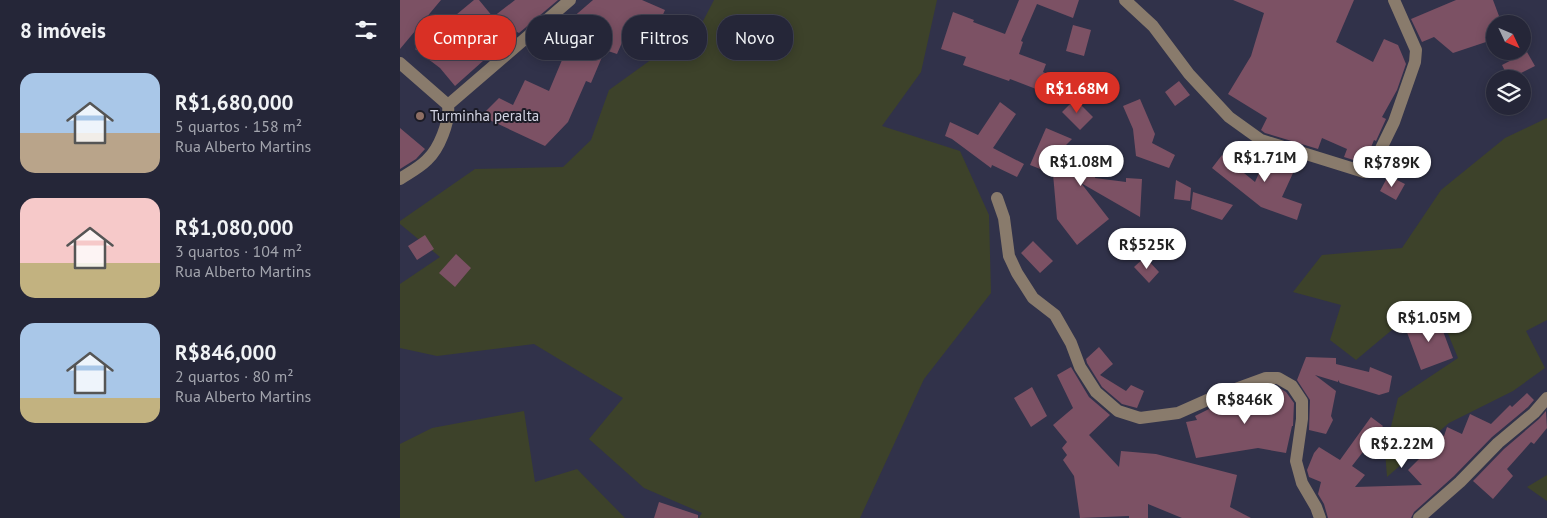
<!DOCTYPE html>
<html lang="pt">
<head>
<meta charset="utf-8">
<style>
	:root { --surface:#252638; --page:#2d2e40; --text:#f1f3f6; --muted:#a3a5ae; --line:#424353; --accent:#d93025 }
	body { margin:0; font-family:"PT Sans",sans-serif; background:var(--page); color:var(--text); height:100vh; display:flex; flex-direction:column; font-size:19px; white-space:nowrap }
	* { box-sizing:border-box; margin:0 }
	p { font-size:16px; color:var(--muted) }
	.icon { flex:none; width:28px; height:28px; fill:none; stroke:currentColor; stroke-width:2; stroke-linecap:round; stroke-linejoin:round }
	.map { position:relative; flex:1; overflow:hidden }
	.side { display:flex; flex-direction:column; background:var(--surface); width:400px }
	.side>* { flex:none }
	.banner { position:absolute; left:15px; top:15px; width:475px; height:45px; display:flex; gap:10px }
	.needle { width:32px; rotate:134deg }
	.controls { position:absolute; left:1086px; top:15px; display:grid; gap:10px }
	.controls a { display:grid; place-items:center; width:45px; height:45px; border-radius:50%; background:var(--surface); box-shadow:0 2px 12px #0003,0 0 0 1px var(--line); font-size:25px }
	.price { position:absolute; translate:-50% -42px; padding:0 11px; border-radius:18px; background:#fff; color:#222; font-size:16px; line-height:32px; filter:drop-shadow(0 1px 2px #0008) }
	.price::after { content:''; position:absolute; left:50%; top:30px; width:15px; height:11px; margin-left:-8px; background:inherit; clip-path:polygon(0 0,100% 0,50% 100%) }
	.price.active { background:var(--accent); color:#fff }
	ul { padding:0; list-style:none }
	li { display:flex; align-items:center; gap:15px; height:125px; padding:0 20px }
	li span { display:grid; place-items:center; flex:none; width:140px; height:100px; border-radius:15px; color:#555 }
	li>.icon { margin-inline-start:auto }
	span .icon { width:60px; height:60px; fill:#fffc; stroke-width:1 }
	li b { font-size:21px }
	h2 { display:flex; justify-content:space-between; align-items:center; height:60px; padding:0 20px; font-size:21px }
	.pill { padding:0 18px; border-radius:20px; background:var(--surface); box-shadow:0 2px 12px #0003,0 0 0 1px var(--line); font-size:18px; line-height:45px }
	.pill.active { background:var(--accent); color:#fff }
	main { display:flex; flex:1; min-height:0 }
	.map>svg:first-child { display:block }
	.green { fill:#3d422a }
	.building { fill:#7c5164 }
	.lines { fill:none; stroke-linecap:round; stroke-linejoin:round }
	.minor { stroke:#897b6c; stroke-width:12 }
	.education-dot { fill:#8d6e63; stroke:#1b1b26; stroke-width:2 }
	.labels { text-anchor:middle; stroke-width:4; stroke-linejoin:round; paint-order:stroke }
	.poi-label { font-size:15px; fill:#d2d3e2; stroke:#1b1b26; text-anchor:start }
</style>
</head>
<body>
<main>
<section class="side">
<h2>8 imóveis<svg class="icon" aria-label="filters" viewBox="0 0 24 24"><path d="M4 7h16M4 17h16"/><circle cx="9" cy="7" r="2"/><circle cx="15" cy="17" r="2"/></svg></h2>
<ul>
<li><span style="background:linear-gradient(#a9c7e8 60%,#b9a48a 0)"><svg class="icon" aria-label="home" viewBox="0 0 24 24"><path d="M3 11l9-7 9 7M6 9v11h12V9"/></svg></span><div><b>R$1,680,000</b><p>5 quartos · 158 m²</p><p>Rua Alberto Martins</p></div></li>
<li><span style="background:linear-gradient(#f6c9c9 65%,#c2b280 0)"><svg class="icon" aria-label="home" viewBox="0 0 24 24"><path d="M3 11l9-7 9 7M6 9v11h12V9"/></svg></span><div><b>R$1,080,000</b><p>3 quartos · 104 m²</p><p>Rua Alberto Martins</p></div></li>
<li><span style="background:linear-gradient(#a9c7e8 75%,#c2b280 0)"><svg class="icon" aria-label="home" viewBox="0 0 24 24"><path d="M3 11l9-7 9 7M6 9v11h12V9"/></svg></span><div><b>R$846,000</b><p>2 quartos · 80 m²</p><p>Rua Alberto Martins</p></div></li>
</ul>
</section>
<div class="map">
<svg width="1147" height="518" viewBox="0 0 1147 518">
	<rect width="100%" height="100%" fill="#31324a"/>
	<path class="green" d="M314,0h223l-16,72 -39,54 78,25 29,64 2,78 -67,86 -64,139h-161l3,-5 -58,-25 -55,-49 34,-41 -89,-54 -97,12 -37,-8v-64l40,-27 -40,-33v-3l75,-52 88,-2 28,-27 18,-50 93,-67z
		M1147,118v202l-21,11 19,37 -32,23 -64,32 -62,54 -2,-26 13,-53 60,-40 -19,-46 -34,7 -49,41 -26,-20 11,-35 -48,-13 29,-37 80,-7 39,-58 64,-52z
		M124,411l11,71 42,-13 48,49h-225v-74l32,-16z
		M1147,475v26l-20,-14z"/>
	<path class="building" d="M0,0h41l-41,49z
		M74,0h5l14,17 22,-17h43l-39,33 -2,-1 -24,20 -38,34 -15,-18 -25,-19z
		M193,0h49l23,10 -8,18 -24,-11 -16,37 -12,-4 -14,33 -5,-2 -18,41 -23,24 -64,-30 18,-18 14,7 12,-25 24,11 29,-69 -7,-3z
		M619,0h60l-6,18 -36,-14 -16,37 2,1 -4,12 27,10 -3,8 25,12 -6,12 -24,-11 -2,4 -26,-10 -1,2 -46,-16 3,-8 -25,-8 12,-37 21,8 -1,2 32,12z
		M833,0h121l-18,42 37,20 11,-23 14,6 8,19 -9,26 -15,27 4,2 -10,22 -2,-1 -9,22 -2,1 -19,-6 3,-8 -25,-11 -4,11 -53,-16 -4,-3 6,-12 -39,-24 23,-38 13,-43z
		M1056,0h37l9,24h-7v15l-42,14 -19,-16 -12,5 -11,-23z
		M673,25l18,5 -7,26 -18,-5z
		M1127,52l8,14 -26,13 -7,-14z
		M779,81l11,14 -15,11 -10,-14z
		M675,99l18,18 -13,13 -18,-18z
		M740,99l15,35 -3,9 23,12 -6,13 -33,-12 -3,-27 -10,-23z
		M600,102l16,12 -23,34 31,16 -7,13 -25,-12 -1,3 -39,-29 -7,-3 5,-14 28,13z
		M0,128l25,21 -9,10 -16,10z
		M646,128l26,11 -6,6 17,6 -2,6 17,6 -3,15 31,4v-4l16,1 -2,38 -59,-34 28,36 -32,26 -20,-26 -4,-45 -23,-9z
		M869,151l30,9 -17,37 20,7 -5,16 -36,-13 -49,-39 10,-13 33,27z
		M987,178h6l12,6 -9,16 -16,-9z
		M776,180l15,8 -1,13 -16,-2z
		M793,192l40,13 -11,15 -31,-11z
		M25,235l9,14 -17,11 -9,-14z
		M633,241l20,20 -13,12 -19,-20z
		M56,254l15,14 -16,19 -16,-14z
		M745,257l14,15 -10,11 -15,-16z
		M1037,315l16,43 -32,12 -16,-43z
		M699,347l14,17 -13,11 26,16 5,-6 13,6 -7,17 -15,-4 -20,-17 -15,-24 -1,-4z
		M906,357l30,1v6l33,8 1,-5 22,9 -3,16 -10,3 -39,-12 -2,-3v2l-23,-7 21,16 -5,25 2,4 -7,14 -17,-4 1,-30 -13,-20z
		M671,367l18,30 21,18 -21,20 30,32 2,-16 35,3 81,21 -7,32 21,11h-69l-34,-14v14h-19v-2l-49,2 -6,-42 -11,-16 4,-5 -5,-7 5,-6 -14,-17 20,-17 -16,-33z
		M632,387l15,29 -16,11 -17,-29z
		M860,389l1,4 20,-4 5,3 8,11 -1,23h-1l-6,27 -28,-5 -62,10 -10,-36 11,-2 -2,-4 28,-14 4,7 19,-14v-1z
		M1127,393l7,7 -6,7 -36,30 -38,39 -40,36 -3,6h-83l-4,-14 -6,-10 3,-12 -12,-5 -2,-7 7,-17 5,-6 21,13 31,-43 12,9 -31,40 13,9 -10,12 67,-2 -14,-15 15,-15 -4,-4 12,-12 -3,-10 16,7 3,-9 15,7 8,-20 21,10 19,-19 2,2z
		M1146,411l1,17 -13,16 -3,-2 -24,27 6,7 -20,23 -20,-18 31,-32 35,-30z
		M259,502l39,13v3h-44z"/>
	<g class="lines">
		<path class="minor" d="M725,0l28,26 36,48 40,43 32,23 103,32 8,-5 22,-45 21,-60 1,-12 -22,-50
			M0,63l48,42
			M48,105l122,-105
			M0,179c9,-6 19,-11 27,-19 12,-11 23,-38 21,-55
			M597,198l7,20 5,38 8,17 16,25 22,17 16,28 9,24 16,25 22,19 22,7 38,-5 36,-16 52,-19h12l14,8 10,15v18l-6,42 6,22 14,24 4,11
			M1019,518l41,-36 38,-39 36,-30 13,-15"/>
	</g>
	<circle class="education-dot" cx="20" cy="116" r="5"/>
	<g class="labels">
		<g class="poi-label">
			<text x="30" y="121">Turminha peralta</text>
		</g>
	</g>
</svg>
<div class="controls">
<a><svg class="needle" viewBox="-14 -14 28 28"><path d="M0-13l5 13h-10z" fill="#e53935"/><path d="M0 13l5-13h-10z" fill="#a3a5ae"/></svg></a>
<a><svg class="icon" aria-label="layers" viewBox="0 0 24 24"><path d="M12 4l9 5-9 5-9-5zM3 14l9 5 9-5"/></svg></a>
</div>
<b class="price active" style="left:677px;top:114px">R$1.68M</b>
<b class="price" style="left:865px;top:183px">R$1.71M</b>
<b class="price" style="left:681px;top:187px">R$1.08M</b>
<b class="price" style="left:992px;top:188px">R$789K</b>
<b class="price" style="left:747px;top:270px">R$525K</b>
<b class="price" style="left:1029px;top:343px">R$1.05M</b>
<b class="price" style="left:845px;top:425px">R$846K</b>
<b class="price" style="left:1002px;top:469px">R$2.22M</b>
<div class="banner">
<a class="pill active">Comprar</a>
<a class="pill">Alugar</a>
<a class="pill">Filtros</a>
<a class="pill">Novo</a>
</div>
</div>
</main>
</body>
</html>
